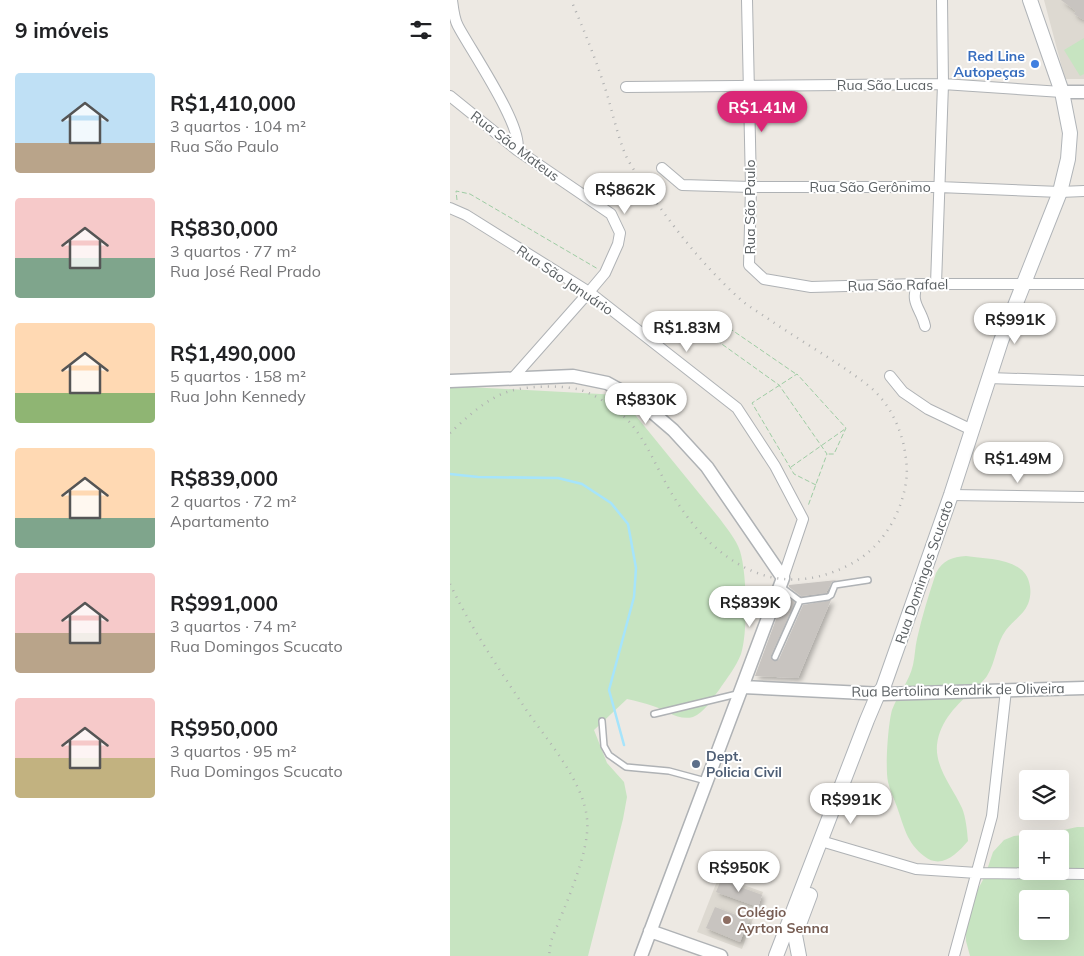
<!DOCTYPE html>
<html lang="pt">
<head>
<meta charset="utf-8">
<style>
	:root { --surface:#fff; --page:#f2f2f2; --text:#202124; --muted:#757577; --accent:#db2777 }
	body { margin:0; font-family:Mulish,sans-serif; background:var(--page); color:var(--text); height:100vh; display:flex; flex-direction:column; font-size:19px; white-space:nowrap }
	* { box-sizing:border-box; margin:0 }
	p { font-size:16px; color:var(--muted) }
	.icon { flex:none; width:28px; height:28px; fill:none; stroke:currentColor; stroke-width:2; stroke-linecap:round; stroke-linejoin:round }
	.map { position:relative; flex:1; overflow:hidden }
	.drawer { display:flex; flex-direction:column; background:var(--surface); width:450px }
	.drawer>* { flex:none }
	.buttons { position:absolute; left:569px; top:770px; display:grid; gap:10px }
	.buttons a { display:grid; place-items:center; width:50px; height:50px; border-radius:5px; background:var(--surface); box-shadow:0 5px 20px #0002; font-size:25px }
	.price { position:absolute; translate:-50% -42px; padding:0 11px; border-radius:18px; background:#fff; color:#222; font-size:16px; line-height:32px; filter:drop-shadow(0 1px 2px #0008) }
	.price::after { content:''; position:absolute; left:50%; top:30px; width:15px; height:11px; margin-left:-8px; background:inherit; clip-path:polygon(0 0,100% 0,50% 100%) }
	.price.active { background:var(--accent); color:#fff }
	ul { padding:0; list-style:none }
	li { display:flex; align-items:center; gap:15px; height:125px; padding:0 15px }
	li span { display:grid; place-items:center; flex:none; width:140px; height:100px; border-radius:5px; color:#555 }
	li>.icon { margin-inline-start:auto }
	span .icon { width:60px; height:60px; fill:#fffc; stroke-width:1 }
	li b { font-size:21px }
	h2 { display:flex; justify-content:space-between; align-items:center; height:60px; padding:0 15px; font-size:21px }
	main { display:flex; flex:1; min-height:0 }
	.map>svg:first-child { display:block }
	.education { fill:#ddd9d1 }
	.green { fill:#c7e4c1; fill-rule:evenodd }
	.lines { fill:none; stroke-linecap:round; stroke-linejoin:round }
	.stream { stroke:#a6e4fb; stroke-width:2.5 }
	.building { fill:#c8c4c0; filter:url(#shadow) }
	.service-casing { stroke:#afb2b5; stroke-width:8 }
	.minor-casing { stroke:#afb2b5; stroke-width:12 }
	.tertiary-casing { stroke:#afb2b5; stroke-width:15 }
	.secondary-casing { stroke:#b0b4b8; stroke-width:16 }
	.path { stroke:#9ecca3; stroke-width:1; stroke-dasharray:5 2.5; stroke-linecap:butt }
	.service { stroke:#fff; stroke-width:5 }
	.minor { stroke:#fff; stroke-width:10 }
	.tertiary { stroke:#fff; stroke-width:12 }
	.secondary { stroke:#fff; stroke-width:14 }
	.rail { stroke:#b0b1b1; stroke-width:2.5; stroke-dasharray:1 6; stroke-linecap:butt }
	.shop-dot { fill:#3f7fe0; stroke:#fff; stroke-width:2 }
	.service-dot { fill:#5c6f8a; stroke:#fff; stroke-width:2 }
	.education-dot { fill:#8d6e63; stroke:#fff; stroke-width:2 }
	.labels { text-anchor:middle; stroke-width:4; stroke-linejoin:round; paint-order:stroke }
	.shop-label { font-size:14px; font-weight:bold; fill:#366cbe; stroke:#fff; text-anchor:end }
	.street-label { font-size:14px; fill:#5b6063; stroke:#fff }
	.service-label { font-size:14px; font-weight:bold; fill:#4e5e75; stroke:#fff; text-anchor:start }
	.education-label { font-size:14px; font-weight:bold; fill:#785e54; stroke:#fff; text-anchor:start }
</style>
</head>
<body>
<main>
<section class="drawer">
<h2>9 imóveis<svg class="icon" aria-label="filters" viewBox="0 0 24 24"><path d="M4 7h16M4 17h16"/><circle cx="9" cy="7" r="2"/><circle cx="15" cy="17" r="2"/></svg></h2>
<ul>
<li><span style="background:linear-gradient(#bfe0f5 70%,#b9a48a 0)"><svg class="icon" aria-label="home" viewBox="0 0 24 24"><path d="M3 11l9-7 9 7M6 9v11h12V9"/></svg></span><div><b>R$1,410,000</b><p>3 quartos · 104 m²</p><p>Rua São Paulo</p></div></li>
<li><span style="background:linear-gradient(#f6c9c9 60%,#7fa58c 0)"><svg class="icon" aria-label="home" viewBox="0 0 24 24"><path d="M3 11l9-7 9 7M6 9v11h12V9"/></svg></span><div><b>R$830,000</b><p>3 quartos · 77 m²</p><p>Rua José Real Prado</p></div></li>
<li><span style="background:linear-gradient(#ffd9b3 70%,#8fb573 0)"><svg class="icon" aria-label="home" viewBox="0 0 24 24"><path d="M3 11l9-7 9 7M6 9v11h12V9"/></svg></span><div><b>R$1,490,000</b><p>5 quartos · 158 m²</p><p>Rua John Kennedy</p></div></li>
<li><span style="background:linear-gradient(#ffd9b3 70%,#7fa58c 0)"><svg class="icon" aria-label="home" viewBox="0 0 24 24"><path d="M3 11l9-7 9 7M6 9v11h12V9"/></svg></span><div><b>R$839,000</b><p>2 quartos · 72 m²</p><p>Apartamento</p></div></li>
<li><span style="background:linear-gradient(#f6c9c9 60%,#b9a48a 0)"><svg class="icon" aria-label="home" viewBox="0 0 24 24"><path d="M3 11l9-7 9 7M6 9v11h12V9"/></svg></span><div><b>R$991,000</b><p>3 quartos · 74 m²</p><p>Rua Domingos Scucato</p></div></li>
<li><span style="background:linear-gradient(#f6c9c9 60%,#c2b280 0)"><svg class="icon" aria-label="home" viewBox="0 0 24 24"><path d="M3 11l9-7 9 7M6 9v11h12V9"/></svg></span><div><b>R$950,000</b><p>3 quartos · 95 m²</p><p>Rua Domingos Scucato</p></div></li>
</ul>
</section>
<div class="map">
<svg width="634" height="956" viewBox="0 0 634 956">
	<defs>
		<filter id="shadow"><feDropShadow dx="3" dy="3" stdDeviation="2.5" flood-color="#0004"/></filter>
	</defs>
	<rect width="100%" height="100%" fill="#ede9e3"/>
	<path class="education" d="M594,0h40v79h-19z
		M269,876l44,16 -21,57 -45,-17z"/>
	<path class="green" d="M634,38v36l-4,2 -16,-26z
		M0,386l169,9 101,124c7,10 16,20 20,32 7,22 8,81 1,103 -5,13 -14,24 -22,36 -7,9 -15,23 -26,27 -15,4 -27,-7 -40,-11 -8,-3 -17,-5 -26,-7l-33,31 13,33 17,19 3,15 -4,22 -35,137h-138z
		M516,556c20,3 57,2 63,26 2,7 2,15 -1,22 -4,10 -15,17 -22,26 -10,13 -10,32 -19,46 -3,5 -9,9 -13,13 -17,16 -34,31 -37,56 -2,23 16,43 25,63 4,10 5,22 6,33 -11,13 -27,29 -44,15 -17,-13 -20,-29 -27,-49 -3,-8 -7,-17 -9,-25 -3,-14 0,-58 4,-72 6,-16 17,-28 21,-45 2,-9 2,-18 4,-26 5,-23 12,-45 19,-66 7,-13 16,-16 30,-17z
		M627,827h7v129h-114l-4,-15 -1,-19 5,-18 15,-28 8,-24 11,-12 10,-4 41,-4zM578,839h32v32h-32zM578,899h32v32h-32z"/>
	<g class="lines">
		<path class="stream" d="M0,474l28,3 80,1 24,6 29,19 17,21 8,44 -2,29 -25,93 15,55"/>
	</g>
	<path class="building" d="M611,0h23v20l-10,-6 2,-3z
		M387,580l-5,2 -6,11 -25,3 -12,-9v-2z
		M335,595l10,7 -24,53v4l3,2 5,-2 24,-54 28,-5 -33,78 -43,-2z
		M271,880l41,15 -4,12 -42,-15z
		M265,907l34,13 -9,22 -34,-14z"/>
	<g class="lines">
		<defs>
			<path id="service" d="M350,601l28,-4 3,-2 4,-10 33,-5
				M325,657l25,-56 -20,-15
				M204,714l83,-20
				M152,721l2,25 5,9 17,12 43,4 37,10"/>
			<path id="minor" d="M2,0c1,8 2,19 6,26 12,23 67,103 59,124
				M297,0l4,187 -2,78 15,14 47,8 106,-3h167
				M176,87l317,-3 119,8
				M0,96l67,54 94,64 9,19 -2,11 -13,29 -16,19 -77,87
				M212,168l20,17 69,2h188l121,5 24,-1
				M0,208l16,7 123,77 148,116 38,58 28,53 -20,59
				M467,284c-7,20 4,24 8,42
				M486,284l7,-200 -1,-84
				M440,376l13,16 25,17 44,21
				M538,378l96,3
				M501,495l133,2
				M371,841l95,28 61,4 107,1
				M504,956l38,-140 14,-126"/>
			<path id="tertiary" d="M612,92h22
				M0,381l123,-5 34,7 31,17 35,30 34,37 76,111 -142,378
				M293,687l141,7 200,-6
				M200,931l71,25"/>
			<path id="secondary" d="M326,956l91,-236 11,-26 5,-6 68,-193 50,-154 59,-149 8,-33 2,-26 -8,-41 -32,-92
				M349,956l-4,-21 15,-40"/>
		</defs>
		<use href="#service" class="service-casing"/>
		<use href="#minor" class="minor-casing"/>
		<use href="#tertiary" class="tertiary-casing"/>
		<use href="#secondary" class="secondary-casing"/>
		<path class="path" d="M7,200l-1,-9 14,3 128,75
			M248,327l81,58 48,69 -19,52
			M236,336l27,-19 83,57
			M341,467l54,-38
			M366,485l-22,-11 -42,-71 45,-29 49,54 -12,26h-7"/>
		<use href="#service" class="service"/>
		<use href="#minor" class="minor"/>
		<use href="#tertiary" class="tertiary"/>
		<use href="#secondary" class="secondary"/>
		<path class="rail" d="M0,433c17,-16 37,-35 60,-42 18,-5 48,-6 67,-2 16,3 45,23 55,36 17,21 26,46 40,69 39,65 101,110 177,71 31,-15 52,-49 57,-83 2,-12 0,-24 -2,-36 -4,-17 -12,-36 -24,-49 -9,-11 -22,-19 -33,-27 -25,-17 -52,-33 -77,-50 -10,-7 -21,-13 -30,-21 -32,-29 -59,-62 -84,-97 -10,-15 -22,-30 -30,-46 -9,-21 -13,-43 -20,-65 -10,-31 -22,-61 -35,-91
			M0,584c22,46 51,88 79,130 20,28 55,69 58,105 4,32 -24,91 -36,122l-2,15"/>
	</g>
	<circle class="shop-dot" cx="585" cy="64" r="5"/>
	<circle class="service-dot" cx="246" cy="764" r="5"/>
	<circle class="education-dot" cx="277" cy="920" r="5"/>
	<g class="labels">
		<g class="shop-label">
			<text x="575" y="61">Red Line<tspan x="575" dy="16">Autopeças</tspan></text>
		</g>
		<g class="street-label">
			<text x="435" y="90">Rua São Lucas</text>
			<text transform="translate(65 146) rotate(37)" y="5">Rua São Mateus</text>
			<text x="420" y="192">Rua São Gerônimo</text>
			<text transform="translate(300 207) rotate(-90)" y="5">Rua São Paulo</text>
			<text transform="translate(115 280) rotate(34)" y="5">Rua São Januário</text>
			<text transform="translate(448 285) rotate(-1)" y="5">Rua São Rafael</text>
			<text transform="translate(474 572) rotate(-71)" y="5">Rua Domingos Scucato</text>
			<text transform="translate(508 690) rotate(-1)" y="5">Rua Bertolina Kendrik de Oliveira</text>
		</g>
		<g class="service-label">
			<text x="256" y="761">Dept.<tspan x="256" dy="16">Policia Civil</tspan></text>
		</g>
		<g class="education-label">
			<text x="287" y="917">Colégio<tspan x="287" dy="16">Ayrton Senna</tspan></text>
		</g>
	</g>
</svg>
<div class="buttons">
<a><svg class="icon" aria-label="layers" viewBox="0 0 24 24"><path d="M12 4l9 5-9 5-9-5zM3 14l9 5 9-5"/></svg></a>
<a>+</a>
<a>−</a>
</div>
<b class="price active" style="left:312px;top:133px">R$1.41M</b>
<b class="price" style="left:175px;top:215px">R$862K</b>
<b class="price" style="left:565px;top:345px">R$991K</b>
<b class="price" style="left:237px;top:353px">R$1.83M</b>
<b class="price" style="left:196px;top:425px">R$830K</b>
<b class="price" style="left:568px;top:484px">R$1.49M</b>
<b class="price" style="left:300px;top:628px">R$839K</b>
<b class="price" style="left:401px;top:825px">R$991K</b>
<b class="price" style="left:289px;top:893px">R$950K</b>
</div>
</main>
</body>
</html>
